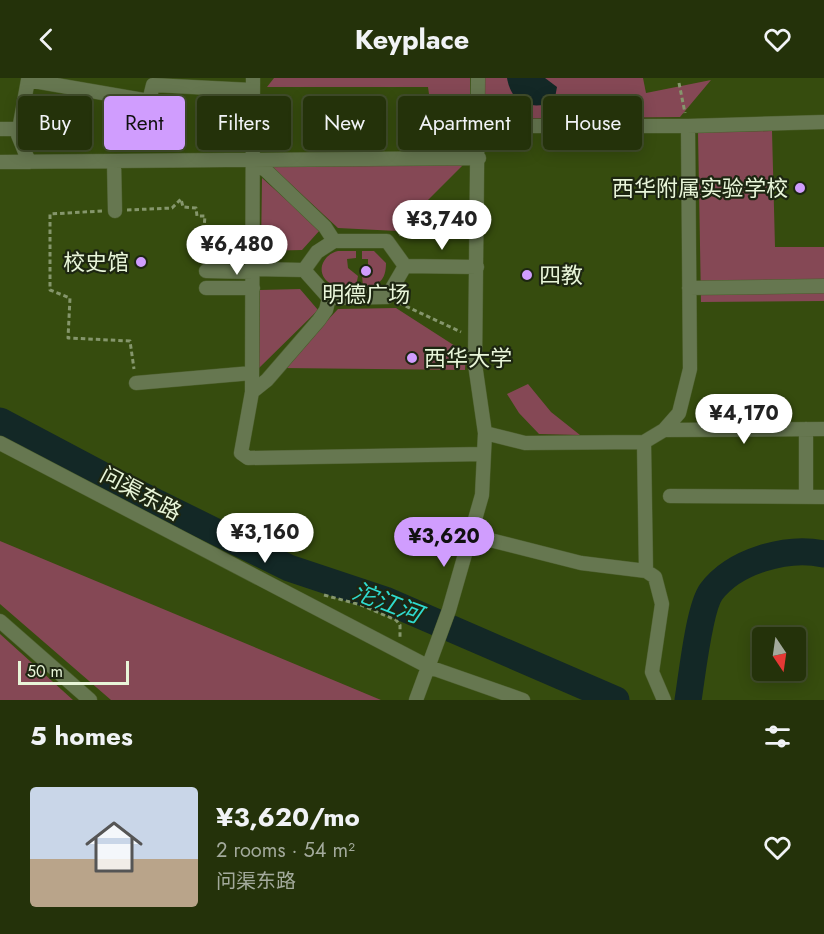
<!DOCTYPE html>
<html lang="en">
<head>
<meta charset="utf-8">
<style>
	:root { --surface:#24320a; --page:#303e18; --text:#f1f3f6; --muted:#a3aa9c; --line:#414d2b; --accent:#d09dfe }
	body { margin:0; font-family:Jost,"Noto Sans SC",sans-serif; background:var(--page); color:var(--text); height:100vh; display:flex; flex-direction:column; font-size:22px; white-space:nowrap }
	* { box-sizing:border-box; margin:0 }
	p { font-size:20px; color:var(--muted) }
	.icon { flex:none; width:33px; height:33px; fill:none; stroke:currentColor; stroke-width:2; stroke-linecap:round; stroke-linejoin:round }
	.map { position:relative; height:622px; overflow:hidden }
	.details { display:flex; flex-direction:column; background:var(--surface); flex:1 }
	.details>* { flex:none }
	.top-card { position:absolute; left:18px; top:18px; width:789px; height:54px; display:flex; gap:12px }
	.needle { width:39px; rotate:167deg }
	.buttons { position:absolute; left:752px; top:549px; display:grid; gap:12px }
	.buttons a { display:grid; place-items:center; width:54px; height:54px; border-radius:6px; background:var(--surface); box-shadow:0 3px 15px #0003,0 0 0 2px var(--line); font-size:30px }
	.scale { position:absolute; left:18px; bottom:15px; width:111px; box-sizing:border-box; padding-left:6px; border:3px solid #e8f5d9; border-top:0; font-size:16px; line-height:21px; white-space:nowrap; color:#e8f5d9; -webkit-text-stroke:4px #1d2611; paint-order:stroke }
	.price { position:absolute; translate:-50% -51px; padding:0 14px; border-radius:21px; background:#fff; color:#222; font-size:20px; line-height:39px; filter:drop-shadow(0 2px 3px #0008) }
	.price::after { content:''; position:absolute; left:50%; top:36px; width:18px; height:14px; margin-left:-9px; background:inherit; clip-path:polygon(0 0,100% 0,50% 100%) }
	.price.selected { background:var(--accent); color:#111 }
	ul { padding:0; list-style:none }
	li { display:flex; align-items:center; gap:18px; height:150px; padding:0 30px }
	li+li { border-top:2px solid var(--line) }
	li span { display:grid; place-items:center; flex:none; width:168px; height:120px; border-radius:6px; color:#555 }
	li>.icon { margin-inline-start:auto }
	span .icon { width:72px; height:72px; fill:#fffc; stroke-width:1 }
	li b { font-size:26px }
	h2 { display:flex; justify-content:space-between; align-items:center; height:72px; padding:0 30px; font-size:26px }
	.chip { padding:0 21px; border-radius:6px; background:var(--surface); box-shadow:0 3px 15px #0003,0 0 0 2px var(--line); font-size:21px; line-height:54px }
	.chip.selected { background:var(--accent); color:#111 }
	header { display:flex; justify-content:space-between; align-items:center; height:78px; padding:0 30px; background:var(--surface); font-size:27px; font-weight:700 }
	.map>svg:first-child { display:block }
	.built { fill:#364c0e; fill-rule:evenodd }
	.green { fill:#854855 }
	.water { fill:#132826 }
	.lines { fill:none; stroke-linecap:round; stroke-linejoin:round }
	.river { stroke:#132826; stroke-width:27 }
	.street-casing { stroke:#4d5f2e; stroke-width:15 }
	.path { stroke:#85966c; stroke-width:3; stroke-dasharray:4.5 3; stroke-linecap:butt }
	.street { stroke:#667750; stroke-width:14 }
	.poi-dot { fill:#d09dfe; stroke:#1d2611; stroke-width:2 }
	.labels { text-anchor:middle; stroke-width:4.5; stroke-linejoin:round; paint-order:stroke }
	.poi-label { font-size:22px; fill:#e8f5d9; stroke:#1d2611; text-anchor:end }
	.street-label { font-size:22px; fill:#e8f5d9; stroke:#1d2611 }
	.water-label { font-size:24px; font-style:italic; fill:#2fdacf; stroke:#1d2611 }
</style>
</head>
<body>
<header><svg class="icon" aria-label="back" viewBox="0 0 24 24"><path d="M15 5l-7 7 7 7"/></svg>Keyplace<svg class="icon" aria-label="heart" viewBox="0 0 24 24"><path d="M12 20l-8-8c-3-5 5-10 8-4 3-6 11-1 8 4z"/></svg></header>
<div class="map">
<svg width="824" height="622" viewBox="0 0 824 622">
	<rect width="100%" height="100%" fill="#30430e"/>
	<path class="built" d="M0,0h824v622h-824zM762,560h33v32h-33z"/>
	<path class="green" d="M274,0h196v57l-36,-5 -6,-43h-161z
		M484,0h159l3,15 65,-13 -31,37 -195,2z
		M772,53l3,116h49v54l-123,1 -3,-170z
		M268,85l195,2 -66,66 -59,-3z
		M262,100l58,52 -18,20 -41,1z
		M338,173h18v7l-9,1 1,9 10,8 -2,10c-7,1 -17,2 -23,-1 -19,-9 -12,-30 5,-34z
		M362,173h12l12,12c0,17 -7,23 -23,24l-1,-12 6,-1v-15h-6z
		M300,211l18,21 -59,58 1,-78z
		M396,230l70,45 -1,17 -182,-2 55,-59z
		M528,306l23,28 29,23 -41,-1 -20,-21 -12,-19z
		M0,463l381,159h-270l-111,-96z
		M0,556l73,66h-73z"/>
	<path class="water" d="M507,0h38l12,9 -3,16c-25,6 -42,2 -47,-25z"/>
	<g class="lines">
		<path class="river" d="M0,343l115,61 174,86 96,32 231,100
			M688,622c4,-24 11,-91 23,-108 23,-31 76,-46 113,-38"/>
		<defs>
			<path id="street" d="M253,0l-1,314 -11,61 7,5 236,-4
				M479,48h209l136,-4
				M0,51h19
				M253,80l72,69 9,14
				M114,83l1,50
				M0,84l479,-4
				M29,84l-11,-27 10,-55 121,21 4,-16 98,5
				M334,163h53l18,25 -18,31 -58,1 -25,-28 13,-18z
				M206,174h47
				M405,188l72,1
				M253,191l51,1
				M206,193l47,1
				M206,210h47
				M689,210l135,-2
				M136,305l116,-10
				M252,314l15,-12 52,-60 7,-10 3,-12
				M806,351v68
				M664,352l160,-1
				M485,355l40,10 119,-1 20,-12 15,-17 11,-44 -2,-243
				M644,364l2,129 9,6 7,27 -10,68 12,28
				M0,365l429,224 94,33
				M670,418l154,1
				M470,457l111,28 65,8
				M0,543l90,79
				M416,622l33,-90 33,-115 3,-62 -10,-69 3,-286"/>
		</defs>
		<use href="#street" class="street-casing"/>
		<path class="path" d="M679,5l6,30
			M127,132l45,-2 9,-9 2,8 13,1 1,8h8l-2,24
			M102,133l-52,3v76l20,8 -2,40 62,3 4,28
			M399,157l64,-32
			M399,225l62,29
			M324,517l37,10 35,15 4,5v12"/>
		<use href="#street" class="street"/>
	</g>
	<g class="poi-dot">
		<circle cx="800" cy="110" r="6"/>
		<circle cx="141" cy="184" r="6"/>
		<circle cx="366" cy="193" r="6"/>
		<circle cx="527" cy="197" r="6"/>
		<circle cx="412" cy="280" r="6"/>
	</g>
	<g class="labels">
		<g class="poi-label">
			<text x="788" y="118">西华附属实验学校</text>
			<text x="129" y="192">校史馆</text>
			<text x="539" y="205" text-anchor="start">四教</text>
			<text x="366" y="224" text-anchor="middle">明德广场</text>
			<text x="424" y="288" text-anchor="start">西华大学</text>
		</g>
		<g class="street-label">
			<text transform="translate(141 415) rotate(28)" y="8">问渠东路</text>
		</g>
		<g class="water-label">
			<text transform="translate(387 525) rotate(21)" y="8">沱江河</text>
		</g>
	</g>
</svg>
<div class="buttons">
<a><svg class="needle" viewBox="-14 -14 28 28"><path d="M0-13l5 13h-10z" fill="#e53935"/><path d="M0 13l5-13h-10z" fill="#a3aa9c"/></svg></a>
</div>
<div class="scale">50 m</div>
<b class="price" style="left:442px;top:173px">¥3,740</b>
<b class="price" style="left:237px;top:198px">¥6,480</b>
<b class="price" style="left:744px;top:367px">¥4,170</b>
<b class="price" style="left:265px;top:486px">¥3,160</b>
<b class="price selected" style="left:444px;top:490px">¥3,620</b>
<div class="top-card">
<a class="chip">Buy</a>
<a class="chip selected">Rent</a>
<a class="chip">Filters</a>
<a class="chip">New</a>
<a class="chip">Apartment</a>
<a class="chip">House</a>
</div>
</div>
<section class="details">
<h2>5 homes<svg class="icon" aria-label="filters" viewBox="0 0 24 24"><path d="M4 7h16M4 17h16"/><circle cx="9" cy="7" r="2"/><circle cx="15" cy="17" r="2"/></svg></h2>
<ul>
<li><span style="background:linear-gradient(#c9d6e8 60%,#b9a48a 0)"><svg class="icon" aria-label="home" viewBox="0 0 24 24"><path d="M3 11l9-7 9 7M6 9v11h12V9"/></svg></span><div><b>¥3,620/mo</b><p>2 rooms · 54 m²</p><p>问渠东路</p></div><svg class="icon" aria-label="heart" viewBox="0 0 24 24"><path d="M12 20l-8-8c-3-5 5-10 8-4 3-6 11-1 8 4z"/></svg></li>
</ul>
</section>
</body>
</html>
